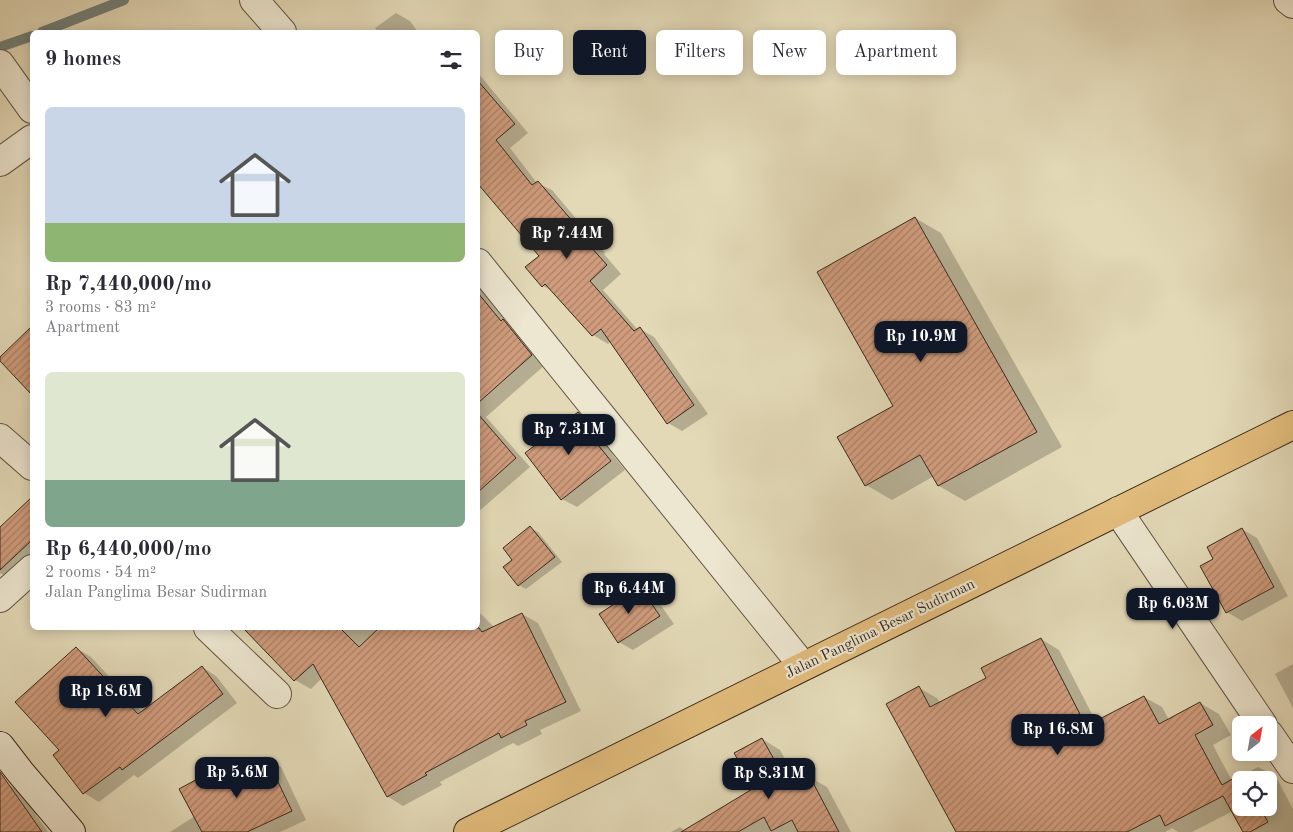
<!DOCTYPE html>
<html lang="en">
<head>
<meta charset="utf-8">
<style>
	:root { --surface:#fff; --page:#f2f2f3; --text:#2b2b33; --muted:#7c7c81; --accent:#111827 }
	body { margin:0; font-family:"Old Standard TT",serif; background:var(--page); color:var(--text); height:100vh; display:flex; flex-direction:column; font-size:19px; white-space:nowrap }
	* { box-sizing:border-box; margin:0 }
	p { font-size:16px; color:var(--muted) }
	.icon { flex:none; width:28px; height:28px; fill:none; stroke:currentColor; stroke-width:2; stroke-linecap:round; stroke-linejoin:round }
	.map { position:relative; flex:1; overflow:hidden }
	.side { position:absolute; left:30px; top:30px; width:450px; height:600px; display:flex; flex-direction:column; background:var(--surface); border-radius:8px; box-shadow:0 2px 12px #0003 }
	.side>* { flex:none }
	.guide { position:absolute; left:495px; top:30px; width:475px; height:45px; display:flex; gap:10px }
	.needle { width:32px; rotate:31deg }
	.tools { position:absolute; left:1232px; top:716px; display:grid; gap:10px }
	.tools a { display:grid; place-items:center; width:45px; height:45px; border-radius:8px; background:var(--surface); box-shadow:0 2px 12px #0003; font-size:25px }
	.price { position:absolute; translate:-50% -42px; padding:0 11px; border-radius:10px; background:var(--accent); color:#fff; font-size:16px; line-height:32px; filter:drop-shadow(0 1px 2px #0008) }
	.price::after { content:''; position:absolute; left:50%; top:30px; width:15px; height:11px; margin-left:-8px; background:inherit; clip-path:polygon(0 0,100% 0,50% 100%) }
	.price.selected { background:#222; color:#fff }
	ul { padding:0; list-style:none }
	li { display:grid; align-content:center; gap:10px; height:265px; padding:0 15px }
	li span { display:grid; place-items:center; height:155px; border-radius:8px; color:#555 }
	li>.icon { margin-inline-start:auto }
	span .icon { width:90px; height:90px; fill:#fffc; stroke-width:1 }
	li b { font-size:21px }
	h2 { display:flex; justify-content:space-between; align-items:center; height:60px; padding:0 15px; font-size:21px }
	.chip { padding:0 18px; border-radius:8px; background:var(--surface); box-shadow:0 2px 12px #0003; font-size:18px; line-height:45px }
	.chip.selected { background:var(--accent); color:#fff }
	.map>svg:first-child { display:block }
	.shadow { fill:#0003; fill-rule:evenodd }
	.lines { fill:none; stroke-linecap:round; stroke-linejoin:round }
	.stream { stroke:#72807a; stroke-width:10 }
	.building { fill:url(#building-hatch); stroke:#382b1c }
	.minor-casing { stroke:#635643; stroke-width:30 }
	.secondary-casing { stroke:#382b1c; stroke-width:30 }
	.primary-casing { stroke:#382b1c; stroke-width:30 }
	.minor { stroke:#ede6d0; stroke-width:28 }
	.secondary { stroke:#ede6d0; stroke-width:28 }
	.primary { stroke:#e2bc7c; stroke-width:28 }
	.labels { text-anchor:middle; stroke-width:4.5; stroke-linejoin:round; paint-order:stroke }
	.street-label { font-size:15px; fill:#382b1c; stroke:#ede6d0 }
</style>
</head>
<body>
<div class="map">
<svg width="1293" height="832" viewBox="0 0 1293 832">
	<defs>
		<pattern id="building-hatch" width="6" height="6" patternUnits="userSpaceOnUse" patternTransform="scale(1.25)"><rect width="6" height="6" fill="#d09c7d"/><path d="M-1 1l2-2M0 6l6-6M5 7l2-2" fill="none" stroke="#aa7f66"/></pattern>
	</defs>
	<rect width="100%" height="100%" fill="#e3d9b7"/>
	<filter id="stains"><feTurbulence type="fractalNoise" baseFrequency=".004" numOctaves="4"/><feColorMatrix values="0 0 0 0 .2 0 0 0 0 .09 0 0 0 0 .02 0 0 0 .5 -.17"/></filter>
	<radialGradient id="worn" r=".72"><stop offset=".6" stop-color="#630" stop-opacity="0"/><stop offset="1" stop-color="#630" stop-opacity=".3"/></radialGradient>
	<path class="shadow" d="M396,13l14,8 8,11h-40l-3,-4z
		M478,73l50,60 -18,15 27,35 15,7 53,63 -1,1 17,20 -18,16 35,40 2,-1 14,8 54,77 -26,17 -14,-8 -57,-82 -3,3 -15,-9 -39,-43 -11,-6 -3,-30 -62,-74z
		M915,218l26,15 121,214 -97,54 -26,-15 -5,-10 -42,24 -26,-15 29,-79z
		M478,285l32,39 36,40 -60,53 44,50 -52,45z
		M32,328v65l-32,-33z
		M578,413l15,9 23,29 -4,3 13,16 -48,37 -15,-8z
		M24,507l8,5v50l-19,18 -13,-7v-44z
		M530,528l8,4 24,30 -36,27 -7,-4 -15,-18 10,-7z
		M1242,529l15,9 31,58 -46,25 -15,-9 -12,-53z
		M640,588l15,9 19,27 -41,26 -14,-8z
		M478,611l16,16 28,-13 16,9 43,88 -41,19 2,4 -24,12 -5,-3 -73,39 2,3 -39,21 -16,-10 -65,-118 -11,11 -16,-9 -43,-45 -10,-7h236z
		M1041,639l18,11 37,72 48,-25 18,10 7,13 31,-17 19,11 12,21 -18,10 19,36 26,-14 18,10 17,32v23h-49l-11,-21 -41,21h-14l-6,-4 -7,4h-208l-38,-144 18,10 3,5 48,-24zM1241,780h28v28h-28z
		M76,648l15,9 51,55 60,-45 14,9 21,27 -99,75 -4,-3 -35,27 -15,-9 -23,-43z
		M1293,664v44l-18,-34z
		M762,739l18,11 18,32 11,-5 18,10 24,45h-180l9,-5 5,4 70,-42z
		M266,758l15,9 25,53 -26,12h-110l25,-16 17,-43 11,6z
		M11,786l12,8 16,19 -3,2 12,17h-48v-38z"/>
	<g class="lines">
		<path class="stream" d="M42,32l82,-32
			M0,47l32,-11"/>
	</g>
	<path class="building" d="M478,81l37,43 -19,16 36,45 6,-4 54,63 -2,2 17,19 -17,16 44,50 6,-4 54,78 -27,19 -66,-95 -9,7 -47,-52 -3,3 -17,-20 14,-11 -61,-72z
		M915,217l122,215 -99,54 -18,-31 -55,31 -28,-49 56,-31 -76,-134z
		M478,293l23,28 2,-2 29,36 -54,48z
		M32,326v69l-32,-34v-4z
		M578,412l24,30 -4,3 13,16 -50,39 -36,-47z
		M478,414l38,44 -38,34z
		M32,497v43l-32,30v-43z
		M530,526l25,31 -37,29 -15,-19 9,-7 -9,-12z
		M1242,528l32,59 -48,26 -26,-47 13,-7 -6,-12z
		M640,587l20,29 -42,27 -19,-29z
		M522,613l44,89 -41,19 2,4 -26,13 -2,-5 -74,40 2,2 -40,22 -74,-133 -19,17 -51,-53h97l19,19 20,-19h100l3,4z
		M1041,638l45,88 58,-30 15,28 41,-22 13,23 -18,10 27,50 19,-11 3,6h-3v28h19l8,14 -18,10h-7l-20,-36 -58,30 -5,-11 -33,17h-171l-70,-128 33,-18 11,21 56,-29 -5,-10z
		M76,647l62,67 64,-48 21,28 -101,76 -2,-3 -37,27 -30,-39 6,-5 -44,-48z
		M762,738l27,48 20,-11 30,57h-41l-6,-12 -21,11 -7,-14 -26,15h-57l73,-44 -20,-35z
		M266,757l26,54 -45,21h-45l-23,-43 33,-18 5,9z
		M0,772l42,60h-42z"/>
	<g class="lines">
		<defs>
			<path id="minor" d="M254,0l28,32
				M1288,0l5,4
				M0,64l32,45
				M0,162l32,-23
				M478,263l325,403
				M0,438l32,28
				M1118,511l145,214
				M0,598l32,-29
				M208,628l69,66
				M1269,734l24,35"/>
			<path id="secondary" d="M0,746l20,26 51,60"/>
			<path id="primary" d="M468,832l825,-407"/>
		</defs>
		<use href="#minor" class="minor-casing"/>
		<use href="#secondary" class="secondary-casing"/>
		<use href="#primary" class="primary-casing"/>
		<use href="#minor" class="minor"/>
		<use href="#secondary" class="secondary"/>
		<use href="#primary" class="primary"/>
	</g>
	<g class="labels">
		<g class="street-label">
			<text transform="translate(880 628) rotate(-26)" y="5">Jalan Panglima Besar Sudirman</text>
		</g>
	</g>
	<rect width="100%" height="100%" filter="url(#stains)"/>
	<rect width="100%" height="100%" fill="url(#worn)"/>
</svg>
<div class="tools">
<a><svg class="needle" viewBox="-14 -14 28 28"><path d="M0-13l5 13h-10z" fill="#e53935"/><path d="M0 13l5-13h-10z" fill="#7c7c81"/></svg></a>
<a><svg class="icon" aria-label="locate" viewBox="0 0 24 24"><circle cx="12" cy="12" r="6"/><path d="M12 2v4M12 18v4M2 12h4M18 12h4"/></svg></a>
</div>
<b class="price selected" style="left:567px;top:260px">Rp 7.44M</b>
<b class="price" style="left:921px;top:363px">Rp 10.9M</b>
<b class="price" style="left:569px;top:456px">Rp 7.31M</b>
<b class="price" style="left:629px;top:615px">Rp 6.44M</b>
<b class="price" style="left:1173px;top:630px">Rp 6.03M</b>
<b class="price" style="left:106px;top:718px">Rp 18.6M</b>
<b class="price" style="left:1058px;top:756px">Rp 16.8M</b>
<b class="price" style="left:237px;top:799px">Rp 5.6M</b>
<b class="price" style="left:769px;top:800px">Rp 8.31M</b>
<div class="guide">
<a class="chip">Buy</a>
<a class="chip selected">Rent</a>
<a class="chip">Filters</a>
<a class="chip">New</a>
<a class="chip">Apartment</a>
</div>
<section class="side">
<h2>9 homes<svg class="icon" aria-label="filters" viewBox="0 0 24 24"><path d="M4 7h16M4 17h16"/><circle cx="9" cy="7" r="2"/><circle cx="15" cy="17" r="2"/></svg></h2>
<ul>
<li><span style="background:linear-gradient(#c9d6e8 75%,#8fb573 0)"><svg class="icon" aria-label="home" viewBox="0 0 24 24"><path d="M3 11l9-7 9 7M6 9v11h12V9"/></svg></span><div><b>Rp 7,440,000/mo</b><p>3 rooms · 83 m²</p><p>Apartment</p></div></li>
<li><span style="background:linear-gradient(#dfe7d0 70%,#7fa58c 0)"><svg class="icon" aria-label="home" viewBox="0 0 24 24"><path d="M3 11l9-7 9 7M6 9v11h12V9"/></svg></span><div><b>Rp 6,440,000/mo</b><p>2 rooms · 54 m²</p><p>Jalan Panglima Besar Sudirman</p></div></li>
</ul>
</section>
</div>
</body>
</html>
